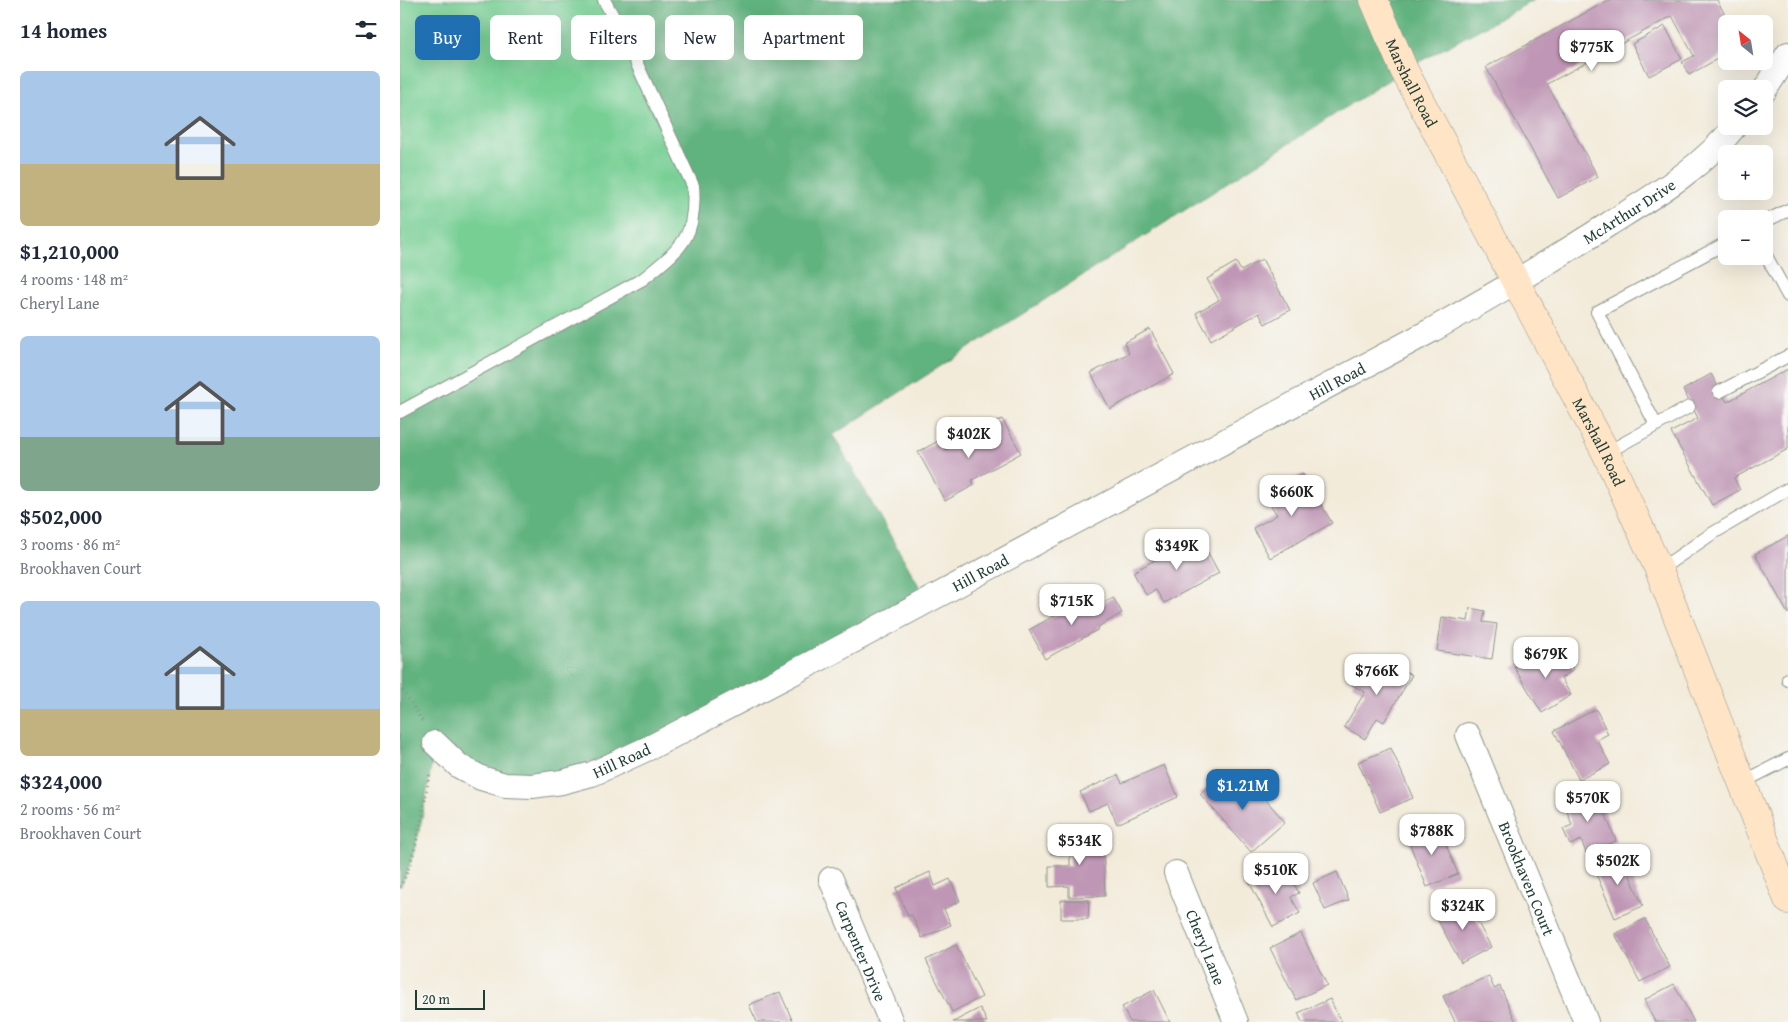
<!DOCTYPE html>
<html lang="en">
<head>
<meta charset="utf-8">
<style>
	:root { --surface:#fff; --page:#f6f6f7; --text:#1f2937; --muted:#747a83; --accent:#1f6fb2 }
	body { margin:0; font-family:"Gentium Book Plus",serif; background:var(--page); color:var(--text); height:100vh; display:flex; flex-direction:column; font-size:19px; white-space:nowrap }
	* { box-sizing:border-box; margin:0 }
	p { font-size:16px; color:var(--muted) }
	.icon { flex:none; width:28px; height:28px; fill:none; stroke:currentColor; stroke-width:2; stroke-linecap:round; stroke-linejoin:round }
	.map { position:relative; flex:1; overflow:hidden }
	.details { display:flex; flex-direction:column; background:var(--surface); width:400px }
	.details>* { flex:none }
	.top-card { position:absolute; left:15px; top:15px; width:475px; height:45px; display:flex; gap:10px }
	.needle { width:32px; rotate:330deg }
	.fabs { position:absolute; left:1318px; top:15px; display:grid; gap:10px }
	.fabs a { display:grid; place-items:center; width:55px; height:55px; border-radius:8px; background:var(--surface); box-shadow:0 5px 20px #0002; font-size:25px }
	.scale { position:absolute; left:15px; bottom:12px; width:70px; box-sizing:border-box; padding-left:5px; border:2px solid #1f3d34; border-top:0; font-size:14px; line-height:18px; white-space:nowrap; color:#1f3d34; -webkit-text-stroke:4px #f6f6f2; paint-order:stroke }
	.price { position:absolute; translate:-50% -42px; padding:0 11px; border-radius:10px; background:#fff; color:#222; font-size:16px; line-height:32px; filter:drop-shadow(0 1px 2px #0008) }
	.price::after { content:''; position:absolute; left:50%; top:30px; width:15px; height:11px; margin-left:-8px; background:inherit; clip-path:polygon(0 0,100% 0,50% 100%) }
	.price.selected { background:var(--accent); color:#fff }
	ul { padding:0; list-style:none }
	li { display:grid; align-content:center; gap:10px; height:265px; padding:0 20px }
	li span { display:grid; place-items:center; height:155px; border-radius:8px; color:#555 }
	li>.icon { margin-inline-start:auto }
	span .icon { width:90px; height:90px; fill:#fffc; stroke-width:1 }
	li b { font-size:21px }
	h2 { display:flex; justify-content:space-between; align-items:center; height:60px; padding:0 20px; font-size:21px }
	.tag { padding:0 18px; border-radius:8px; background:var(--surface); box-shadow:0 5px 20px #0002; font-size:18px; line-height:45px }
	.tag.selected { background:var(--accent); color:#fff }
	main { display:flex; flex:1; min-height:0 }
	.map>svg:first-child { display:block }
	.green { fill:#77cf94; stroke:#4b8664 }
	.forest { fill:#61b27e; stroke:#407859 }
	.building { fill:#bf96b5 }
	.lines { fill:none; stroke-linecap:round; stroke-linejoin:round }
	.service-casing { stroke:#899487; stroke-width:14 }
	.minor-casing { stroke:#899487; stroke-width:26 }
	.secondary-casing { stroke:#899487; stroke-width:29 }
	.path { stroke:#899487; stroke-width:3; stroke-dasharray:1 4; stroke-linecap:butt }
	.service { stroke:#fff; stroke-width:12 }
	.minor { stroke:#fff; stroke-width:24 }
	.secondary { stroke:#ffe4c6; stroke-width:28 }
	.labels { text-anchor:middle; stroke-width:4; stroke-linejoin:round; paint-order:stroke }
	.street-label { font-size:16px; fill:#1f3d34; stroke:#f6f6f2 }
</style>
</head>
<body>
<main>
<section class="details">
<h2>14 homes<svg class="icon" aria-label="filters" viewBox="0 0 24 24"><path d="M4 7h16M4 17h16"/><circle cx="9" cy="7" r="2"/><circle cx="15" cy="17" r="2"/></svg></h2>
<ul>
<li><span style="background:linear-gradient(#a9c7e8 60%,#c2b280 0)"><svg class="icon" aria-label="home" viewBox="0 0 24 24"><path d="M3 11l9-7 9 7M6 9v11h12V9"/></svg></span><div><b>$1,210,000</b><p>4 rooms · 148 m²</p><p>Cheryl Lane</p></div></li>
<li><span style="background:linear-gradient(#a9c7e8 65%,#7fa58c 0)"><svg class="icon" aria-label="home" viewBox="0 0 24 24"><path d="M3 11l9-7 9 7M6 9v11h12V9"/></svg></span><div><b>$502,000</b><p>3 rooms · 86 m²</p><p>Brookhaven Court</p></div></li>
<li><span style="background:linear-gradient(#a9c7e8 70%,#c2b280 0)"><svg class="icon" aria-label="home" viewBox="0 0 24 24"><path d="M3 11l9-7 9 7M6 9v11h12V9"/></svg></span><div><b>$324,000</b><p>2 rooms · 56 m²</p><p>Brookhaven Court</p></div></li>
</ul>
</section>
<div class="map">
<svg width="1388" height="1022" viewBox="0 0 1388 1022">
	<rect width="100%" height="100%" fill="#f6f6f2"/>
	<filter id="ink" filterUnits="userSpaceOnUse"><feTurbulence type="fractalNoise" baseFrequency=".02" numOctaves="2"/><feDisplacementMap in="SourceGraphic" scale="10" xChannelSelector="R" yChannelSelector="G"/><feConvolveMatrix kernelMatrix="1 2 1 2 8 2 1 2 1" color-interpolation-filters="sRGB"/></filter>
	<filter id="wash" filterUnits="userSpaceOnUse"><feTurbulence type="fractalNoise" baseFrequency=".0096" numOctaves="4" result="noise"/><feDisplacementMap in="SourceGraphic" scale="20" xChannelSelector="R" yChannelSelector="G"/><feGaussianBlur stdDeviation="1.12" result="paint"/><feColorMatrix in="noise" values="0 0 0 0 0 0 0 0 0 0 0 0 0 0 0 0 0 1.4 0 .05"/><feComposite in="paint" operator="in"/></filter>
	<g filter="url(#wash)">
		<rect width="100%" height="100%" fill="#f3ebda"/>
		<path class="green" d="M0,0h204l89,186 -1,41 -49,52 -243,133z"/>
		<path class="forest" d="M204,0h930l-130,70 -571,365 94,165 -276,147 -146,38 -70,-41c-8,43 -15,105 -35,143v-475l243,-133 35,-28 16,-47z"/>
		<g id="blocks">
			<path class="building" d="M1209,0h108l13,24h-4v30l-37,21 -7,-13 12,-6 -22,-40 -125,68 51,93 -40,21 -72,-131z
				M1265,26l17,33 -33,17 -17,-32z
				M862,259l28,51 -25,14 -6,-11 -48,27 -15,-27 23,-13 -12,-21 29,-17 5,9z
				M750,329l24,45 -64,35 -19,-36 38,-20 -5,-10z
				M1388,369v80l-54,29 6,12 -28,15 -41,-73 27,-14 -15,-28 28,-16 16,28z
				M602,419l19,34 -49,27 2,5 -29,16 -27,-49 22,-12 6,10z
				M903,474l29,49 -62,35 -17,-30 24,-13 -12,-19z
				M799,536l20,37 -55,30 -8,-13 -10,5 -13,-23z
				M1388,536v78l-33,-60z
				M713,597l9,16 -24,14 1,2 -54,30 -16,-29 50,-28 6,11z
				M1070,608l15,3 -2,11 14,2 -5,35 -55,-8 5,-34 26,4z
				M1143,650l5,10 15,-9 11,19 -13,8 10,17 -29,18 -28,-46z
				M981,657l31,18 -28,47 -7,-4 -12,21 -21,-12 21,-35 -13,-7 8,-16 11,7z
				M1196,709l12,25 -11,6 13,24 -31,16 -25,-49z
				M991,748l22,50 -33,14 -22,-50z
				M764,765l14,32 -61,27 -9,-21 -19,8 -9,-19 38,-17 4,8z
				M824,772l19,21 10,-8 32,37 -34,30 -51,-58z
				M1196,790l20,51 -30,12 -5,-13 -11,5 -7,-16 9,-4 -8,-22z
				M1038,825l20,49 -31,13 -20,-50z
				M703,837l2,59 -36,1v-11l-20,1v-21h21v-12h-19v-16z
				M1221,855l22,51 -28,12 -22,-51z
				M883,864l16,29 -8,4 9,16 -27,14 -24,-45z
				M530,872l5,14 15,-7 10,22 -16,8 7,16 -29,13 -10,-23 -4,1 -12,-28z
				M937,872l12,28 -24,10 -12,-27z
				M1065,899l26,48 -30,16 -26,-48z
				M661,900h28l-1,19h-27z
				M1245,919l25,48 -30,15 -25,-48z
				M901,933l26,52 -31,15 -26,-52z
				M556,945l26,52 -30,15 -26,-52z
				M1089,976l5,13 6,-3 16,36h-61l-12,-26z
				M1274,984l20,38h-39l-11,-22z
				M754,990l16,32h-40l-8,-15z
				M380,992l13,30h-36l-8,-17z
				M930,999l11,23h-39l-4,-9z
				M580,1008l7,14h-34z"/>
		</g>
	</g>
	<g filter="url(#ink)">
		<use href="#blocks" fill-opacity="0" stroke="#899487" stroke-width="1"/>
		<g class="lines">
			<defs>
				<path id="service" d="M1364,222l24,-12
					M1364,252l24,44
					M1319,392l69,-36
					M0,412l243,-133c38,-31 54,-41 50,-93l-68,-148 -21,-38
					M1256,425l-59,-113 129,-69
					M1206,453l83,-46
					M1259,570l51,-35 78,-46
					M1388,679v1
					M1343,782l45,-23"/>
				<g id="minor">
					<path d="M1364,91l24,-37"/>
					<path id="s1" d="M1068,735l118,287"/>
					<path id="s2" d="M35,743l24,23 22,12 24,7 27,1 30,-4 30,-8 59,-27 172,-90 609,-327c60,-34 119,-69 177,-106 45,-28 93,-56 126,-98"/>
					<path id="s3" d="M776,873l60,149"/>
					<path id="s4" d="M431,879l60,143"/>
				</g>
				<g id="secondary">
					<path id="s5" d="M974,0l30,70 202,383 53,117 129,330"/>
				</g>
			</defs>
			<use href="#service" class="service-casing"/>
			<use href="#minor" class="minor-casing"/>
			<use href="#secondary" class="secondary-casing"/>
			<path class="path" d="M0,686l24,38
				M0,887c17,-30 23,-81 30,-115"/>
			<use href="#service" class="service"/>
			<use href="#minor" class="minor"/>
			<use href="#secondary" class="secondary"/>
		</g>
	</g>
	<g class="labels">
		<g class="street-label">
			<text dy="6" stroke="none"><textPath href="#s5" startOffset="91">Marshall Road</textPath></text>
			<text dy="6" stroke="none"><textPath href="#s2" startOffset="1352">McArthur Drive</textPath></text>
			<text dy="6" stroke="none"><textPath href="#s2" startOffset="1014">Hill Road</textPath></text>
			<text dy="6" stroke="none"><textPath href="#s5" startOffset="496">Marshall Road</textPath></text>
			<text dy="6" stroke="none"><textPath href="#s2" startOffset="609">Hill Road</textPath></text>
			<text dy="6" stroke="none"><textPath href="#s2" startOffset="204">Hill Road</textPath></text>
			<text dy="6" stroke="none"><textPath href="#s1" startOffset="155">Brookhaven Court</textPath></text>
			<text dy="6" stroke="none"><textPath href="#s3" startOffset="80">Cheryl Lane</textPath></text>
			<text dy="6" stroke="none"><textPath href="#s4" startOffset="78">Carpenter Drive</textPath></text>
		</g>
	</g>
</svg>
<div class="fabs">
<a><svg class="needle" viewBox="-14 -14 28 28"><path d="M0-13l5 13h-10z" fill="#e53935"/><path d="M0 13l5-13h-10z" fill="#747a83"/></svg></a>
<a><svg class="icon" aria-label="layers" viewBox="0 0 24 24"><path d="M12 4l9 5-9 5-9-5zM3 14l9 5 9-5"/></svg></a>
<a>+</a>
<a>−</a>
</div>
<div class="scale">20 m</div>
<b class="price" style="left:1192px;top:72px">$775K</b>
<b class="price" style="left:569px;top:459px">$402K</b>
<b class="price" style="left:892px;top:517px">$660K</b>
<b class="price" style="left:777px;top:571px">$349K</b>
<b class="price" style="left:672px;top:626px">$715K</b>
<b class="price" style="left:1146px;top:679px">$679K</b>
<b class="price" style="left:977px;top:696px">$766K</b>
<b class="price selected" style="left:843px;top:811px">$1.21M</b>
<b class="price" style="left:1188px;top:823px">$570K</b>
<b class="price" style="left:1032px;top:856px">$788K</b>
<b class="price" style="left:680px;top:866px">$534K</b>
<b class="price" style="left:1218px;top:886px">$502K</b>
<b class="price" style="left:876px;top:895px">$510K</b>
<b class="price" style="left:1063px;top:931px">$324K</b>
<div class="top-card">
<a class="tag selected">Buy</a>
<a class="tag">Rent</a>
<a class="tag">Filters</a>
<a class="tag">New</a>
<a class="tag">Apartment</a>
</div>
</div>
</main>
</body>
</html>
